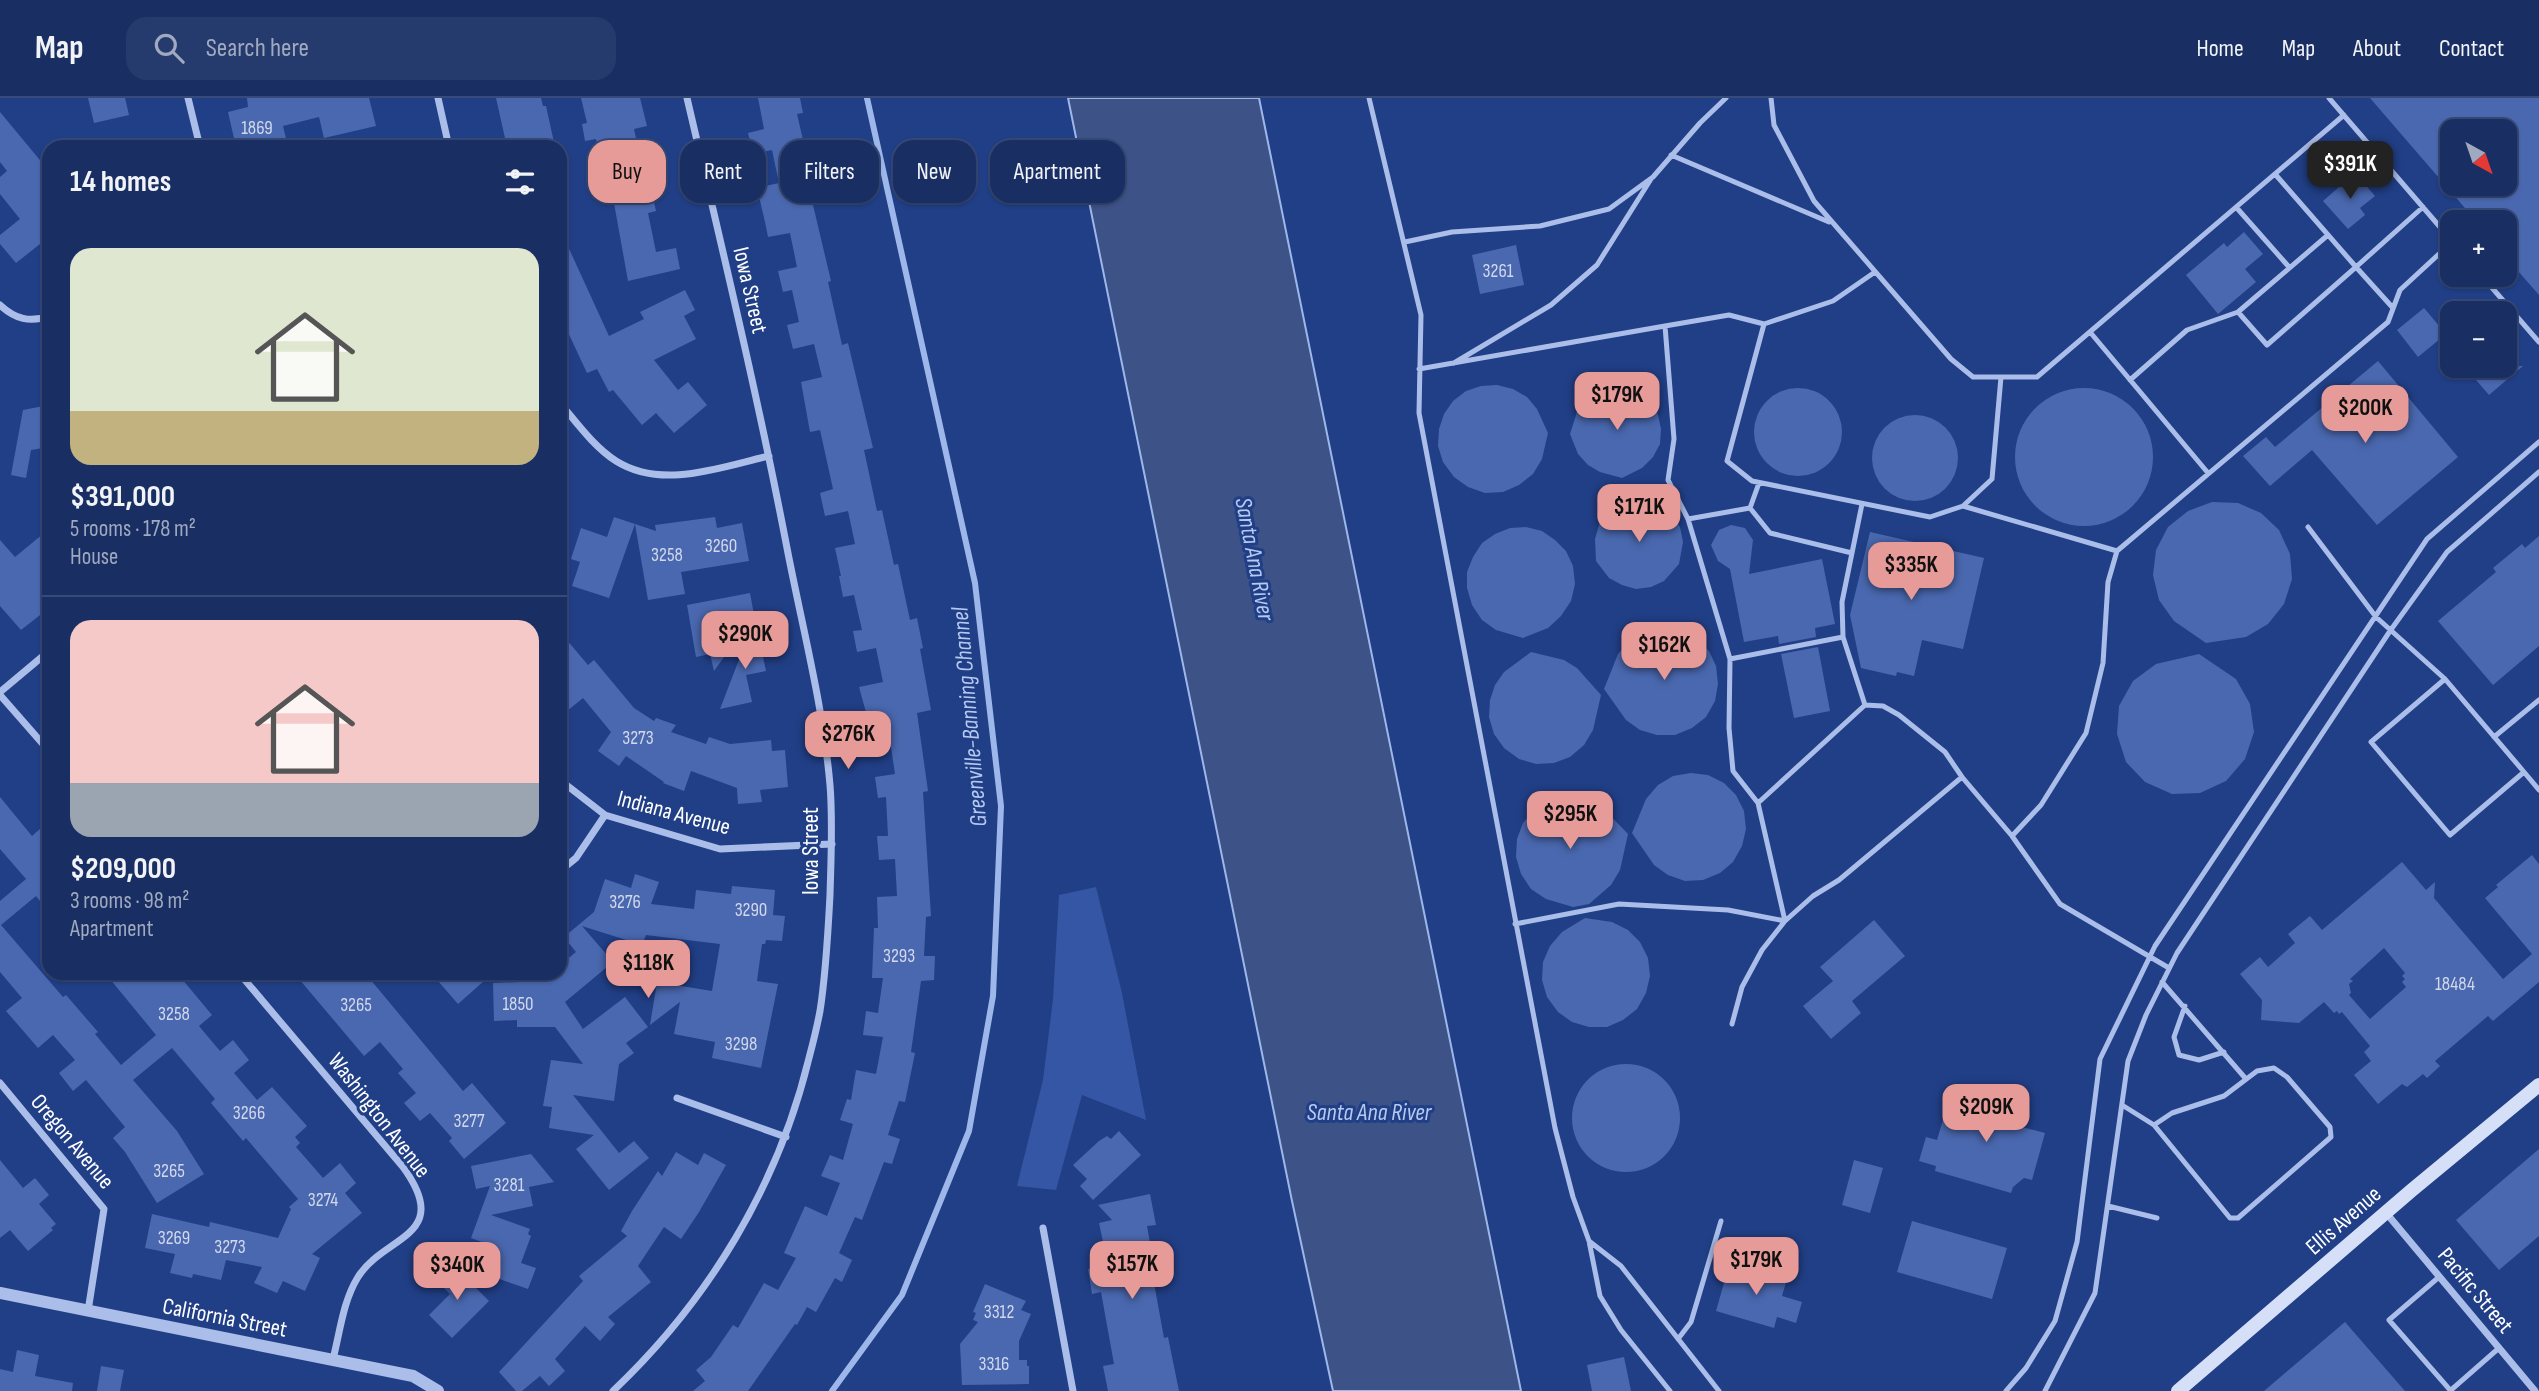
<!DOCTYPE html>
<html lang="en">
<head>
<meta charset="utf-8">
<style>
	:root { --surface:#192f64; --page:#263b6d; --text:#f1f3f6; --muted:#9fa9bf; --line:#374a78; --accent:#e69b98 }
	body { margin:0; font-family:"Sofia Sans Condensed",sans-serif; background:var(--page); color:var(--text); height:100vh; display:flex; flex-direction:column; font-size:26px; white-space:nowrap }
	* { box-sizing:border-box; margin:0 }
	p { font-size:23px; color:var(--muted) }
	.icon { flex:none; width:38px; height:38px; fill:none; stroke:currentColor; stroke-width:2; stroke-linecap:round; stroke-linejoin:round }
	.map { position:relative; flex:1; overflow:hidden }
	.panel { position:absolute; left:42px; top:42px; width:525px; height:840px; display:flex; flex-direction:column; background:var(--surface); border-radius:21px; box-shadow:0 2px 5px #0004,0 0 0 2px var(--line) }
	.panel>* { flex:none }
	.guide { position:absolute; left:588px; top:42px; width:665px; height:63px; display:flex; gap:14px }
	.needle { width:46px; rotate:140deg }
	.tools { position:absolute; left:2440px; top:21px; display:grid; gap:14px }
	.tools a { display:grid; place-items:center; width:77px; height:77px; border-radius:14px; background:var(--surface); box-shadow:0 2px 5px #0004,0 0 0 2px var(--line); font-size:35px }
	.price { position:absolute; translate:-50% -60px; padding:0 16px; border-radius:14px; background:var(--accent); color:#111; font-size:23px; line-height:46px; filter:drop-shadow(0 2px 4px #0008) }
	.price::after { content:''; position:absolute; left:50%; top:42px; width:21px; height:16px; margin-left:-10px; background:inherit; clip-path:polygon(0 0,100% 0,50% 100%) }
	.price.current { background:#222; color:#fff }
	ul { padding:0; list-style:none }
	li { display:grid; align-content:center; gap:14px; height:371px; padding:0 28px }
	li+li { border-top:2px solid var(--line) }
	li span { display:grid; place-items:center; height:217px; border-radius:21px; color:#555 }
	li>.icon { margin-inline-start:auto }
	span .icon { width:126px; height:126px; fill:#fffc; stroke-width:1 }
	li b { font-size:30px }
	h2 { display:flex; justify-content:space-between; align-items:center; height:84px; padding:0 28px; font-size:30px }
	.chip { padding:0 24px; border-radius:21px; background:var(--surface); box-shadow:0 2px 5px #0004,0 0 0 2px var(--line); font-size:24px; line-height:63px }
	.chip.current { background:var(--accent); color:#111 }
	header { display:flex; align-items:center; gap:42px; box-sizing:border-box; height:98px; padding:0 35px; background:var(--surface); border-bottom:2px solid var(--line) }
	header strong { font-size:33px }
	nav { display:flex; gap:38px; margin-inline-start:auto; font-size:24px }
	.search { width:490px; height:63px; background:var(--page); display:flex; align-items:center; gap:18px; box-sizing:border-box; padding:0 24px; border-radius:21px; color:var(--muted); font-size:26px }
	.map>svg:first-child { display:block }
	.green { fill:#3556a4 }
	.water { fill:#3d5287; stroke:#9eb7eb; stroke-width:2 }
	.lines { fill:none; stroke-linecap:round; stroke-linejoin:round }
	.stream { stroke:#9eb7eb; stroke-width:6 }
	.building { fill:#4a68af; fill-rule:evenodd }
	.service { stroke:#abbeea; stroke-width:5 }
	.minor { stroke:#abbeea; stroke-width:7 }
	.tertiary { stroke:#abbeea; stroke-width:12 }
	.secondary { stroke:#d6dff8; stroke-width:14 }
	.labels { text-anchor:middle; stroke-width:6; stroke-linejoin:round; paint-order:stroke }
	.number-label { font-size:19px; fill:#d2d9eb }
	.street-label { font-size:23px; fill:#fff; stroke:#213f86 }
	.water-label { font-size:24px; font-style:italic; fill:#b6c9f1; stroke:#213f86 }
</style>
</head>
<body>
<header>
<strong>Map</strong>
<div class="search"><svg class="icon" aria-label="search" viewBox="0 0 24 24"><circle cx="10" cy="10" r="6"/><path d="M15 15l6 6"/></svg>Search here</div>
<nav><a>Home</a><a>Map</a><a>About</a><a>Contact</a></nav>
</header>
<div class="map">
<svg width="2539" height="1293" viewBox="0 0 2539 1293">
	<rect width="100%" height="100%" fill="#213f86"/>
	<path class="green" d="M1096,789l26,106 24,127 -64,-25 -26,95 -39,-4 26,-106 10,-81 6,-104z"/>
	<path class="water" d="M1068,0h191l262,1293h-188l-41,-190z"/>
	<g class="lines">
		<path class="stream" d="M832,1293l70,-96 67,-164 24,-135 8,-190 -26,-223 -108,-485"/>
	</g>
	<path class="building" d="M88,0h37l4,17 -35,8z
		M247,0h122l7,28 -52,12 -5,-21 -36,9 5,21h-52l-8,-35 20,-5z
		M496,0h45l2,8h3l9,41h-48z
		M581,0h59l7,28 -13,3 7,33 16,-3 5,28 -11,2 5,22 -8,2 8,39 20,-4 4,21 -52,12 -21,-117 -5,1 -6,-26 -11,2 -3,-17 5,-1z
		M758,0h42l3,15 -6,1 13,56 -5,1 26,110 -3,1 14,63 6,-2 25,105 -9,2 13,61 5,-1 12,55 4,-1 12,56 7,-2 6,30 -3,1 11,61 -14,3 11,78 -5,1 8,124 -5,1 -2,39h11l-1,24 -13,1 -10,71 4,1 -10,49 -6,-1 -11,34 12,4 -8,25 -8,-2 -22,58 -7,-3 -16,36 13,7 -10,22 -7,-4 -19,34 -9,-5 -10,18 -2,-1 -47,67h-55l12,-10 -9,-11 15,-13 22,-32 5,3 26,-45 14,7 18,-32 -12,-5 21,-47 22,10 13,-33 -19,-7 9,-21 13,5 10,-36 -13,-4 7,-21 4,1 5,-30 20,4 7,-37 -20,-2 3,-24 12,2 5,-35h-11l2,-50h4l-1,-31 20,-1 -2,-37 -16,1 -2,-24h11l-2,-39 -8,1 -3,-21 20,-3 -6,-40 -7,2 -4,-22 -11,2 -8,-29 24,-5 -7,-34 -19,4 -4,-21 9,-1 -8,-35 -11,2 -4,-21h2l-6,-28 20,-4 -7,-33 -23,5 -5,-23 13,-4 -13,-59 -10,2 -9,-50 21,-5 -8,-33 -21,5 -6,-24 12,-3 -7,-32 -9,2 -5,-21 19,-4 -7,-34 -22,4 -3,-15 -8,-34 22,-5 -7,-33 -19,4 -5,-21 16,-4z
		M2370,0h169v197l-35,-40v-33h-27zM2452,33h52v53h-52z
		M0,14l49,59v84l-9,-11 -24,19 -16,-19v-9l20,-16 -20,-25v-17l7,-6 -7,-9z
		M2355,75l20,23 -15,12 5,7 -17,14 -25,-28z
		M560,131l49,107 35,-17 -4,-7 45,-22 10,20 -11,6 12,23 -42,21 24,30 10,-8 19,23 -33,28 -18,-20 -14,12 -29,-35 -4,2 -12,-23 -10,4 -27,-58z
		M2244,134l19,22 -18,15 11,13 -38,32 -32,-39 38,-32 3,4z
		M1516,147l8,40 -44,9 -8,-39z
		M2424,210l22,26 -28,23 -21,-27z
		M2378,263l80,96 -81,68 -65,-75 -42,36 -27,-30 23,-19 9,10z
		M2464,268h59l-34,29z
		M1497,287l16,4 14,8 10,12 11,24 -6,26 -9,15 -14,11 -16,7 -18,1 -17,-6 -14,-10 -11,-15 -5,-16 1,-17 5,-15 9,-13 13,-10 15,-5z
		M2015 359a69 69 0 1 1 138 0a69 69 0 1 1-138 0Z
		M1610,290h14l15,5 11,9 8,13 3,14 -1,15 -7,13 -11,11 -20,10 -22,-6 -12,-7 -10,-11 -8,-20 7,-22 8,-11 12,-9z
		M1754 334a44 44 0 1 1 88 0a44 44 0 1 1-88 0Z
		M49,307v42l-18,3 -5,28 -15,-3 12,-65z
		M1872 360a43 43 0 1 1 86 0a43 43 0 1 1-86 0Z
		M1625,402l22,1 14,4 11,10 8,12 3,15 -4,22 -15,17 -13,6 -15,2 -14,-4 -13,-7 -13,-17 -1,-22 4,-14 8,-12z
		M2212,404l26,1 23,10 18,17 11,24 2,25 -8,25 -16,20 -22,13 -40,6 -32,-22 -15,-21 -6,-25 3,-25 12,-23 20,-16z
		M614,419l21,7 -26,74 -37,-12 8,-24 -9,-3 10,-31 26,9z
		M715,419l2,11 25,-5 7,38 -68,11 4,22 -37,6 -13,-76 21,7 -1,-6z
		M1731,427l14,3 8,12 -4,34 73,-15 13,65 -20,4 1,9 -37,7 -1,-8 -34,6 -14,-73 -12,-8 -7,-16 8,-15z
		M1526,429l16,4 13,9 11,11 7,15 2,18 -4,17 -10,15 -13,12 -25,10 -27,-8 -14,-10 -10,-15 -5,-17v-16l6,-15 9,-14 13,-9 15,-6z
		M49,431v79l-28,22 -21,-24v-66l15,17z
		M1870,434l114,26 -21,91 -41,-9 -8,36 -17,-4 -1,4 -35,-8 -11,-53z
		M2539,438v110l-46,39 -55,-64 58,-49 -3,-4 29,-24 3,4z
		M750,495l4,22 -40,56 -4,-17 -14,3 -9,-52z
		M755,520l11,53 -20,4 6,27 -32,7z
		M1663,530l18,2 15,8 13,13 7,15 2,18 -3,17 -9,16 -14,11 -17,7h-18l-17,-5 -14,-10 -22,-31 14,-35 12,-14 15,-9z
		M560,534l28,33 6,-5 40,48 20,13 2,-3 20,7 -5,7 35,12 3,-7 21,7 41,-4 1,11 13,-1 3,37 -28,3 2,12 -24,2 -1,-16 -46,-17 -7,20 -21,-8 1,-1 -38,-26 -7,10 -21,-15 13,-19 -28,-34 -16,13 -7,-9z
		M1818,549l12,64 -36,7 -13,-64z
		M1531,554l33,8 13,8 24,27 -8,35 -9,15 -14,12 -16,6 -18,1 -17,-5 -15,-11 -10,-14 -5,-17 1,-17 5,-15 9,-13z
		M2199,556l37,25 14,25 4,28 -9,27 -19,22 -26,12 -28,1 -27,-12 -19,-20 -9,-28 2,-28 14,-25 23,-17z
		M1691,675l17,2 16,8 12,12 8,16 2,18 -4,17 -9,16 -13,11 -17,7 -18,1 -17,-6 -14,-10 -22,-32 14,-34 12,-14 15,-9z
		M1568,698l18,3 16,8 26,27 -8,36 -9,15 -22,19 -16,3 -27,-8 -15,-10 -10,-15 -5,-17 1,-18 6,-16 12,-14 15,-9z
		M0,699l32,39 17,-15v91l-13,-16 -35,29 62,72 3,-2 32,37 -3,2 26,31 35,-30 -51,-62h72l35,42 -13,11 21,25 13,-11 16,20 -15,13 23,27 15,-13 35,39 -12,11 5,6 -4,4 27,31 17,-15 16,20 -11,10 17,20 -50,41 8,4 -15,33 -22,-10 -6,12 -23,-10 8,-16 -36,-7 -5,20 -28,-6 -1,4 -22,-5 5,-19 -30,-6 7,-34 57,13 1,-5 68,16 13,-29 -2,-2 9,-8 -52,-61 -3,3 -32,-38 4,-4 -43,-51 -39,32 44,51 27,43 -47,29 -32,-51 -12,-14 12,-11 -39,-47 -13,11 -14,-18 16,-13 -22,-25 -15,13 -32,-37 16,-13 -22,-26v-71l26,-22 -26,-30z
		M2532,757l7,9v118l-46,39 -5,-5 -53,45 5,5 -13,12 -4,-4 -16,13 -5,-3 -24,20 -24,-29 17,-14 -7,-9 6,-6 -28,-34 -3,2 -2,-3 -3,2 -10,-11 -25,21 -38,-3 1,-20 -22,-26 20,-17 8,10 27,-24 -7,-9 22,-18 12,14 80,-68 24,28 9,-8 -1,16 69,81 29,-25 -47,-56 13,-11 -2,-2zM2384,850l21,25 -3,3 3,3 -3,3 4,5 -36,32 -21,-24 2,-2 -2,-9 4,-3 -3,-2z
		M635,776l24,8 -8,22 43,5 2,-19 35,4 1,-8 43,4 -2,25 12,1 -3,25 -16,-1 -1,4h-3l-5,37 21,3 -17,84 -49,-10 3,-16 -41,-8 6,-32 -30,23 7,-43 55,9 8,-47 -74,-9 -4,10 -60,-19 31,36 -48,40 18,27 42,-32 23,30 -22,16 8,10 -15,11 -5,37 -41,-6 46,58 15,-12 15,17 -40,32 -33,-41 18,-14 -45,-7 3,-21 -9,-1 8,-46 32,4 -28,-37h-38v-7l-23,1 -1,-38 27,-1v-9h40v-8l16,-13 -12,-15 30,-25 11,-33 26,9z
		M1585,820l27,4 16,8 12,12 8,16 2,18 -4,17 -9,16 -14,11 -16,7h-18l-17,-5 -14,-10 -11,-15 -5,-17 1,-18 7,-16 12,-14z
		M1874,822l31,36 -53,45 9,12 -30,26 -28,-33 30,-25 -13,-14z
		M294,875h71l98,118 9,-8 34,40 -42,36 -15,-18 3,-3 -22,-25 -10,8 -16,-18 12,-10 -18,-20 5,-4 -23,-27 -16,14z
		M431,875h62l-35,31z
		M1572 1020a54 54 0 1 1 108 0a54 54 0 1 1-108 0Z
		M1974,994l53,15 -5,20 23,6 -13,47 -8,-2 -11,9 -2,6 -76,-22 1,-5 -17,-5 7,-24 11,3 10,-34 21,6z
		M1119,1033l22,24 -48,45 -13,-14 7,-7 -14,-14 26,-24 8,-5 4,3z
		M2539,1051v87l-40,34 -43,-50z
		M676,1054l22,13 6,-12 22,12 -27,47 -18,27 -17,-12 -26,39 13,16 -43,35 7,7 -15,17 -15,-15 -30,33 10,12 -16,15 -9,-10 -18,15h-6l-17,-19 84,-91 -4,-5 48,-40 -6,-5 11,-20 26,-40 4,5z
		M531,1056l23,28 -25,5 4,19 -42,9 39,14 -2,5 3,2 -10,27 15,5 -8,21 -48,-17 10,-27 -19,-7 19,-52 -14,3 -5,-23z
		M0,1062l23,28 12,-10 14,17 -10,9 17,20 -5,4 2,2 -25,21 -18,-21 -10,8z
		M1854,1062l29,8 -13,45 -28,-8z
		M1150,1096l6,31 -9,1 10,56 -3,1 10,55 4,-1 11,54h-71l-5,-25 11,-2 -13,-72 -9,2 -4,-25 20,-4 -9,-42 13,-3 -14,-15z
		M1912,1123l95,27 -15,51 -95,-27z
		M1730,1164l57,17 -5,17 20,6 -6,21 -19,-6 -3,11 -58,-17z
		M451,1165l38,38 -37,37 -23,-23 21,-21 -15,-15z
		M985,1186l41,17 -5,9 10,4 -12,27v19h8v6h2v18l-67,1 -2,-41 18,-22 -5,-2 3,-7 -3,-1z
		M2345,1224l60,69h-141z
		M17,1252l22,5 -4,21 38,7 -1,8h-72v-22l13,3z
		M1624,1259l7,34h-39l-5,-26z
		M101,1268l23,4 -4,21h-23z"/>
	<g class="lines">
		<path class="service" d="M1369,0l52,217 -2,98 136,715 18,69 16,44 11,55 21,34 49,61
			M1771,0l3,27 40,76 137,158 22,18h64l307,-262
			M2329,0l123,143
			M1671,57l158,67
			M2275,76l81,93 67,-60
			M2236,109l53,60
			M2328,137l-90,77 29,33 89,-78 37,41
			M1405,144l47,-10 88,-6 69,-17 44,-32 47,-54 26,-25
			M1875,174l-42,29 -69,23 -37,137 25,20 178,36 33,-11 29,-27 9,-102
			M2481,177l58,67
			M2090,234l118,141
			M1454,265l97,-58 46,-40 54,-86
			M1419,271l246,-43
			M2130,282l57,-50 51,-18
			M1862,406l-20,98 1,35 22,68 18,1 16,9 46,37 17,25
			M1963,408l154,45
			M1750,410l20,25 82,20
			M1688,421l-20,-39 6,-41 -9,-113 64,-11 35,9
			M2308,429l68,90 69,62 79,93 -74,63 -79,-93 74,-63
			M1730,561l113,-22
			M2494,639l45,-37
			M2524,674l15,18
			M1758,705l107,-98
			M2012,738l29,-31 45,-72 17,-70 5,-81 9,-31 271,-229 12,-32 52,-48
			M1515,826l104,-20 109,6 57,11 -27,-118 -25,-32 -4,-43 1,-69 -42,-140 62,-11 9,-25
			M2162,884l84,97
			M2185,908l-11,31 5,18 20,5 25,-8
			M1732,926l10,-37 20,-37 23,-29 28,-25 26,-16 123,-103 50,59 48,68 109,64
			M2122,1007l32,20 18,-12 52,-17 33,-25 17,-3 13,9 43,50 1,10 -93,81h-8l-76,-93
			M2108,1108l49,12
			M1589,1143l32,25 98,125
			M2439,1179l-50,43 61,70
			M1678,1241l13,-17 30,-101
			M2006,1293l20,-23 29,-47 22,-79 23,-183 55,-113 272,-407 112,-97
			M2045,1293l50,-98 33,-232 18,-46 31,-62 213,-322 57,-79 92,-80
			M2450,1293l49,-43"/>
		<path class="minor" d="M188,0l12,49
			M438,0l11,49
			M0,207c15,14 30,18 49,11
			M560,305c17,20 34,44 56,58 46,29 105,6 153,-5
			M0,594l49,-41
			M0,597l49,56
			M560,682l45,35 115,34 112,-5
			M560,773l16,-13 29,-43
			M239,875l164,194c51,70 -19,68 -45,110 -15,24 -18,55 -25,82
			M0,985l104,126 -16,102
			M677,1000l109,39
			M2387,1116l148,177
			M1043,1130l30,163
			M613,1293c96,-91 165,-205 196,-333 4,-15 8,-31 11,-47 6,-38 8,-78 10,-116 1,-37 3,-74 0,-110 -7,-80 -28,-159 -43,-237 -29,-151 -65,-300 -100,-450"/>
		<path class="tertiary" d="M0,1195l413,83 25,15"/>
		<path class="secondary" d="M2178,1293l234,-201 127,-105"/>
	</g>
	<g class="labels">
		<g class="number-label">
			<text x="257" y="36">1869</text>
			<text x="1498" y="179">3261</text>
			<text x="721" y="454">3260</text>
			<text x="667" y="463">3258</text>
			<text x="638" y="646">3273</text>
			<text x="625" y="810">3276</text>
			<text x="751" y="818">3290</text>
			<text x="899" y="864">3293</text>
			<text x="2455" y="892">18484</text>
			<text x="518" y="912">1850</text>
			<text x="356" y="913">3265</text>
			<text x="174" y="922">3258</text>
			<text x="741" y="952">3298</text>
			<text x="249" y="1021">3266</text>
			<text x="469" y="1029">3277</text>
			<text x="169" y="1079">3265</text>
			<text x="509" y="1093">3281</text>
			<text x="323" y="1108">3274</text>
			<text x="174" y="1146">3269</text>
			<text x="230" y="1155">3273</text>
			<text x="999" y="1220">3312</text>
			<text x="994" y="1272">3316</text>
		</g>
		<g class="street-label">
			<text transform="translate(751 192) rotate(77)" y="8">Iowa Street</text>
			<text transform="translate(674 714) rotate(15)" y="8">Indiana Avenue</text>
			<text transform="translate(810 753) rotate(-90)" y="8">Iowa Street</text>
			<text transform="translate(380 1017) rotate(52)" y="8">Washington Avenue</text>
			<text transform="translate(73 1043) rotate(50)" y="8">Oregon Avenue</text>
			<text transform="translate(2343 1122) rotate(-41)" y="8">Ellis Avenue</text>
			<text transform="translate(2476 1192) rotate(50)" y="8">Pacific Street</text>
			<text transform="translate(225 1219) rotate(11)" y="8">California Street</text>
		</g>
		<g class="water-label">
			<text transform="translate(1255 461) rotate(79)" y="8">Santa Ana River</text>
			<text transform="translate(969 619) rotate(-95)" y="8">Greenville-Banning Channel</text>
			<text x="1369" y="1022">Santa Ana River</text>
		</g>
	</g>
</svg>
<div class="tools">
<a><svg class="needle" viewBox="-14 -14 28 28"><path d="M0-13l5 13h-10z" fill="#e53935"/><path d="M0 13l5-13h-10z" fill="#9fa9bf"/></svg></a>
<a>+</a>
<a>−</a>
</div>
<b class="price current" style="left:2350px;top:103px">$391K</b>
<b class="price" style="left:1617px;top:334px">$179K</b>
<b class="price" style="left:2365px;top:347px">$200K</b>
<b class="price" style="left:1639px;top:446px">$171K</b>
<b class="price" style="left:1911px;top:504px">$335K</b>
<b class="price" style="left:745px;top:573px">$290K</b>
<b class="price" style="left:1664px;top:584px">$162K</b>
<b class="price" style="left:848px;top:673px">$276K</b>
<b class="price" style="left:1570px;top:753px">$295K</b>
<b class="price" style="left:648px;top:902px">$118K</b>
<b class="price" style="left:1986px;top:1046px">$209K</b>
<b class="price" style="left:1756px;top:1199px">$179K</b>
<b class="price" style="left:1132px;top:1203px">$157K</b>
<b class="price" style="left:457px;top:1204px">$340K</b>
<div class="guide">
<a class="chip current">Buy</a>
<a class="chip">Rent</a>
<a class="chip">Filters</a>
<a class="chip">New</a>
<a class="chip">Apartment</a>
</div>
<section class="panel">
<h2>14 homes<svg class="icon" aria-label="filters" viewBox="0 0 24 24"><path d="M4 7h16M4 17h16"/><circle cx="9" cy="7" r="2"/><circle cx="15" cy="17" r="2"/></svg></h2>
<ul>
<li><span style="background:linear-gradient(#dfe7d0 75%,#c2b280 0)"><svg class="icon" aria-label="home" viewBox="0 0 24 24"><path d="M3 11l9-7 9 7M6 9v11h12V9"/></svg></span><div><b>$391,000</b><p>5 rooms · 178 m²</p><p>House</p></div></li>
<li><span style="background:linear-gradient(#f6c9c9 75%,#9aa5b1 0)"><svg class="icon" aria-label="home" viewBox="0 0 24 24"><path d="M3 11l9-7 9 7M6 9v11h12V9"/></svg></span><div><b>$209,000</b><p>3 rooms · 98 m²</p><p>Apartment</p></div></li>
</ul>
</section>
</div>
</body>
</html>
